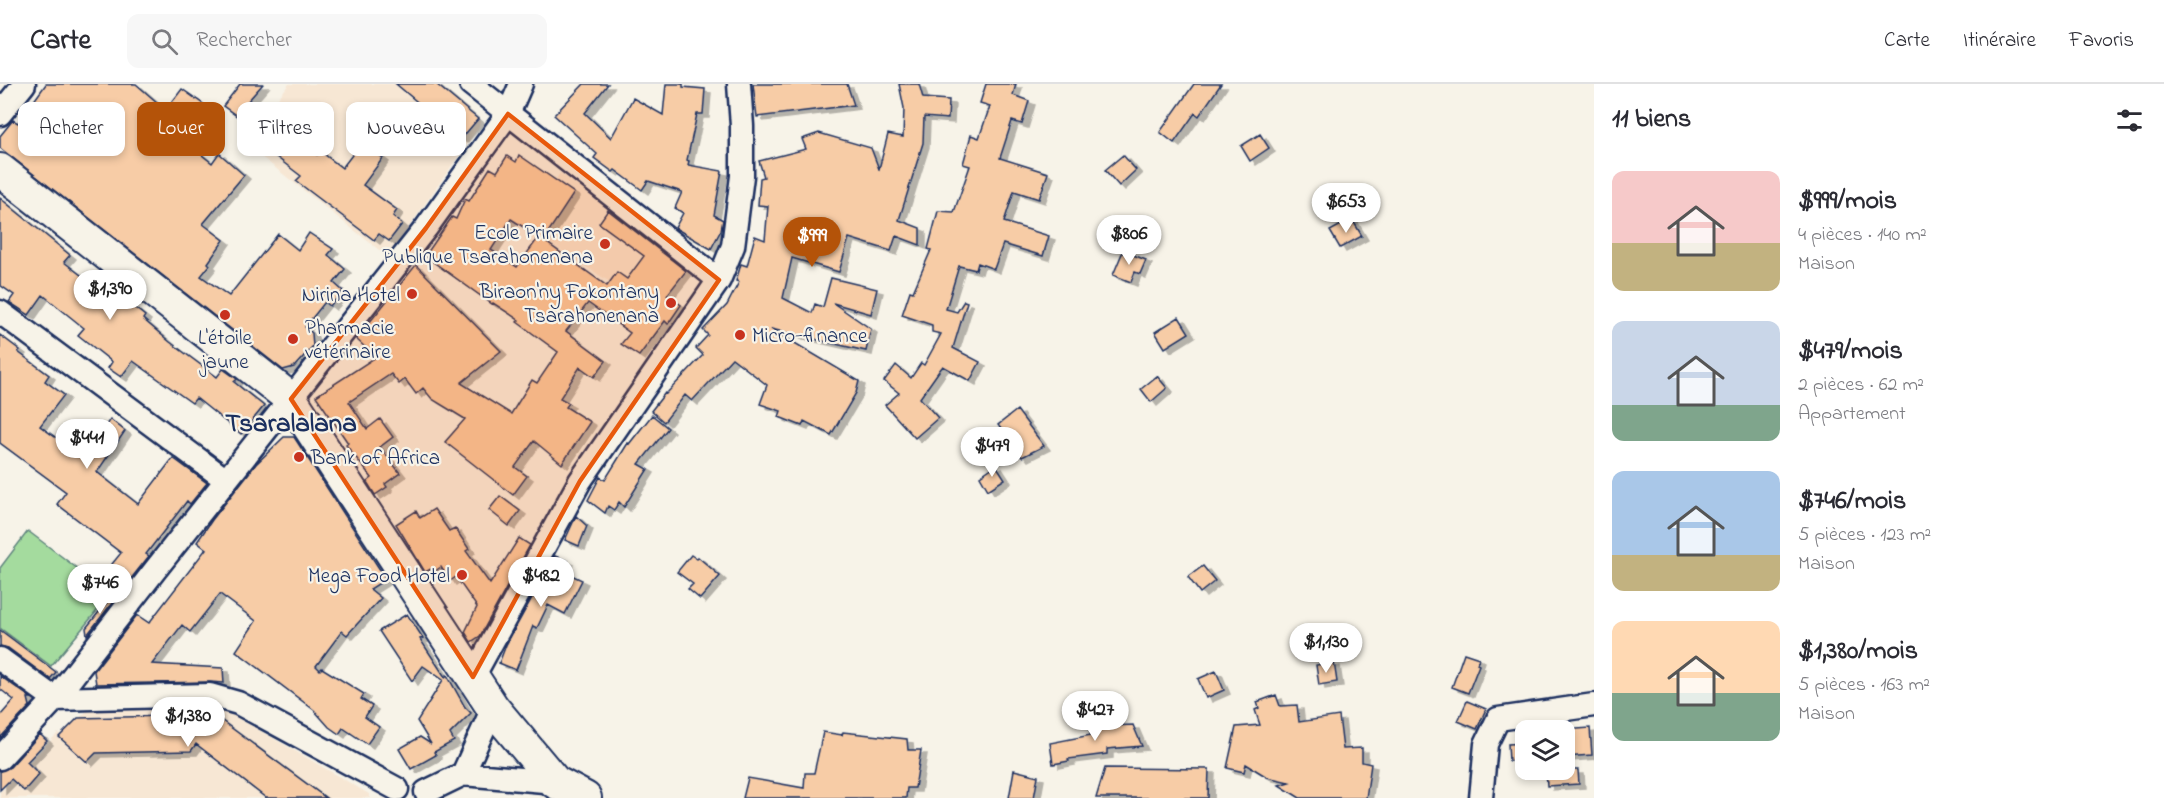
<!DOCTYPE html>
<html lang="fr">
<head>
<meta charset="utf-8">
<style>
	:root { --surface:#fff; --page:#f7f7f7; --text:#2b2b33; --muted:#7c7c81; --line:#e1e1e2; --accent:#b45309 }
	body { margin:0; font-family:"Indie Flower",sans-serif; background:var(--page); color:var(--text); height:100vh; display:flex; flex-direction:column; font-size:22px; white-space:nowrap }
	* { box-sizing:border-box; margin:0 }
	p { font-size:20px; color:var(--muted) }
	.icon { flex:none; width:33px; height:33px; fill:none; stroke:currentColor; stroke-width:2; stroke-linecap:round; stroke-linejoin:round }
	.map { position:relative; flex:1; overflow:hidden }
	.details { display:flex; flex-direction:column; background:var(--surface); width:570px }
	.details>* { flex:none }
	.guide { position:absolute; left:18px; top:18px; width:570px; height:54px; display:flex; gap:12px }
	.controls { position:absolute; left:1515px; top:636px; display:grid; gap:12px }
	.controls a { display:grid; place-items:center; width:60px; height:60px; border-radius:12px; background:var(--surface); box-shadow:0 3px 9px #0003; font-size:30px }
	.price { position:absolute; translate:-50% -51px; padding:0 14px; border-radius:21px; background:#fff; color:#222; font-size:20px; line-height:39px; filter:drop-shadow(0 2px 3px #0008) }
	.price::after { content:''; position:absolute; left:50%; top:36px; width:18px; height:14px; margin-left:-9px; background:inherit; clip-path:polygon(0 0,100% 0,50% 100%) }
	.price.on { background:var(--accent); color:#fff }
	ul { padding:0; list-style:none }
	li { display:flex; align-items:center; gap:18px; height:150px; padding:0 18px }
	li span { display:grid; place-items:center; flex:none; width:168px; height:120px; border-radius:12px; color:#555 }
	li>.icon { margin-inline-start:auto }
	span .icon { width:72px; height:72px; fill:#fffc; stroke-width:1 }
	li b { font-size:26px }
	h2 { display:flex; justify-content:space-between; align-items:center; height:72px; padding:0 18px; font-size:26px }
	.chip { padding:0 21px; border-radius:12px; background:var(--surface); box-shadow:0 3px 9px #0003; font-size:21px; line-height:54px }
	.chip.on { background:var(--accent); color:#fff }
	header { display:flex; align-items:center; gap:36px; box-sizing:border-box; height:84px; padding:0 30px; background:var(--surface); border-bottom:2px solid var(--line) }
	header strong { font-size:28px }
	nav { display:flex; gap:33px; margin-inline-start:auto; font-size:21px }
	.search { width:420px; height:54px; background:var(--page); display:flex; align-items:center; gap:15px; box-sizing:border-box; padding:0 21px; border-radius:12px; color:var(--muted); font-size:22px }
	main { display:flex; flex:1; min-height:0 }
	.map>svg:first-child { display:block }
	.built { fill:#f7e7d4 }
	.green { fill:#a4db9e; stroke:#60857e; stroke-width:1.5 }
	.building { fill:#f7cca6; stroke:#1b2f5e; stroke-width:1.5; fill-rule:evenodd; filter:url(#shadow) }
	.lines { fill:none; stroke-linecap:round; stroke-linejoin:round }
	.street-casing { stroke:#1b2f5e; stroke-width:27 }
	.secondary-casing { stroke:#1b2f5e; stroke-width:36 }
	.street { stroke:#f7f3e8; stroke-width:22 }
	.secondary { stroke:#f7f3e8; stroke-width:32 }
	.marked { fill:#e8590c; fill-opacity:0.2; stroke:#e8590c; stroke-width:4.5; stroke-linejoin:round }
	.poi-dot { fill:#c8321e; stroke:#f7f3e8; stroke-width:2 }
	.labels { text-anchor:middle; stroke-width:4.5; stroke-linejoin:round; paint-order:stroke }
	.poi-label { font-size:21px; fill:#1b2f5e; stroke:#f7f3e8; text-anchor:end }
	.district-label { font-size:27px; font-weight:bold; fill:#1b2f5e; stroke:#f7f3e8 }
</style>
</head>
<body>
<header>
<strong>Carte</strong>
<div class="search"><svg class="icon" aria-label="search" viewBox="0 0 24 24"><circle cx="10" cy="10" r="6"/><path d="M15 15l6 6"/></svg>Rechercher</div>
<nav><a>Carte</a><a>Itinéraire</a><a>Favoris</a></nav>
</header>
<main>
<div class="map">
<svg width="1594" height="714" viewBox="0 0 1594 714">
	<defs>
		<filter id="shadow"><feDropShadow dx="6" dy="4" stdDeviation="0" flood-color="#0004"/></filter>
	</defs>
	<rect width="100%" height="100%" fill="#f7f3e8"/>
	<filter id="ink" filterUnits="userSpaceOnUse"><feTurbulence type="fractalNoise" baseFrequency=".0167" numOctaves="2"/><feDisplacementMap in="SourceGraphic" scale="12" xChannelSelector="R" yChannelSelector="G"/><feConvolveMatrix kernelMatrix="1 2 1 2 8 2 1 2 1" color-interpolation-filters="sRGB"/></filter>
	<g filter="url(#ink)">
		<path class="built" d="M289,0h149l42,37 -1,6 -91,130 -144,-114z
			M560,89l115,83 -38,54 -27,-28 -86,-55z
			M218,622l151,88 1,4h-370v-6l58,-59 3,2 29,-27z"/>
		<path class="green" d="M28,447l83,63 -60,72 -51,-38v-60z"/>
		<path class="building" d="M46,0h90l30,26 16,-21 21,15 -16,23 8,5 -8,11 25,20 7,-10 25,22 -41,49 21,16 -16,23 2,2 -9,11 28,20 49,-62 20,16 11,-17 24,16 -5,6 17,14 -11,14 9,8 -13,15 -5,-4 -20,25 7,6 1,13 -19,21 -11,3 -283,-222v-12l13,-16 5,3z
			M240,0h23l-15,17 69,54 3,-4 22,17 20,-26 21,16 -20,27 34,25 -4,6 9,8 -13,17 -10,-7 -5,6 -78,-59 5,-5 -51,-39 6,-7 -33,-24z
			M396,0h40l42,35 -17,20z
			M584,0h24l-23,29 26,25 22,-40 30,17 3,-31h17v3l22,2 -2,25h-6l-10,46 2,1 -1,4 34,6 -8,44 9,5 -2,10 -10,19 -36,-21 8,-15 -8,-5 7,-16 -34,-11 -6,9 -27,-20 -2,2 -19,-14 3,-4 -43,-39z
			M753,0h94l7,21 -97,12z
			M899,0h20l4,14 26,2 -1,19 -24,-2 -1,26 -24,77 21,8v17l-24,-9 -5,15 -42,-13 -10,34 -47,-14 -9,40 29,15 3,-9 8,3 8,-29 46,11 -6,25 -38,-11 38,26 -5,22 -95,-22 88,52 -3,12 -25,42 -27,-14 -2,5 -23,-9 2,-6 -21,-7 7,-19 -35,-27 -40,43 -7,-6 -21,27 -13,-11 14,-18 1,1 37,-39 -7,-7 12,-13 -5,-5 24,-25 12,-23 -3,-1 5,-17 6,2 8,-30 10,4 3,-34 -10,-1 2,-27 4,-1 -5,-16 47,-12 -4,-10 17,-6 52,15 8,21 9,-35 15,3 1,-29z
			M986,0h30l-3,11 16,6 -7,23 -10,-3 -12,37 48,15 -9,26 -25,-8 -10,31 45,14 -6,20 -40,-12 -9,25 -16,-6 -2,7 -17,-4 -13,43 11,3 7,-11 3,1 -14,46 27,14 -10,19 -27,-15 -4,5 -19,27 18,20 -23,20 -30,-33 14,-12 -15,-12 12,-16 15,13 10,-15 3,2 17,-31 -9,-2v-7l-30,-10 8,-24 3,1 18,-42 -3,-1 10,-38 16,1 16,-46 -7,-2 8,-29 8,3 11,-32 -10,-3z
			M1194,0h27l-22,32 -4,-3 -21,30 -14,-11z
			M1260,50l9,14 -19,13 -9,-15z
			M519,71l55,38 -31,47 64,46 10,-14 10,7 17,-23 -45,-33 9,-13 78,61 -19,24 14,10 -13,19 -3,-3 -26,35 -18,-12 9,-11 -42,-30 -22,28 40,30 -12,16 -14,-10 -20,31 9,5 -3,4 24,15 -28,42 -28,-23 -19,26 12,9 -14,19 -68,-53 20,-23 -33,-20 -9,-11 -7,6 -11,-15 -6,5 -8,-10 -42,28 18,27 13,-10 13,18 -13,10 20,26 -15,11 2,3 -12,8 -8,-13 5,-4 -26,-33 2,-2 -32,-47 60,-39 -20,-18 60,-74 85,86 -40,32 50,31 21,-34 5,3 21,-31 -41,-30 2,-2 -26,-17 -1,1 -67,-48 27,-39 4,2 9,-20 4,2 21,-33 7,4 10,-16 9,6zM511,135l28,18 -22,30 -26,-17z
			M1123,71l13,15 -17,16 -14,-16z
			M0,114l70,57 -6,7 35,27 5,-6 41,33 -2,3 27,23 47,35 6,-8 14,10 -3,3 30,24 -23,28 -45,-36 -4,5 -59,-42 -12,16 -13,-9 4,-6 -34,-27 6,-7 -41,-33 -14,20 -20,-13 5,-7 -14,-10z
			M1352,135l10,17 -22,12 -10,-17z
			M1123,167l23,9 -6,14 -5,-2 -4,10 -18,-7z
			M1179,233l10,16 -24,15 -10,-16z
			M0,251l20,15 -2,2 31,23 -4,6 19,14 -24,31 44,32 26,-39 15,12 -28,41 41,32 35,-46 34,25 -17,21 -3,-3 -41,53 3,2 -31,39 -19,-15 22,-27 -64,-49 9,-12 -66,-49z
			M1157,292l10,12 -16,14 -10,-13z
			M1017,326l27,36 -22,11 -24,-32z
			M652,331l16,13 -29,36 9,5 -24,38 -5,-5 -5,8 -6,-4 -3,7 -17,-13 12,-23 5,3 23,-37 1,1z
			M284,353h10l92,142 -16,10 11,9 -34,37 -5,-4 -26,35 4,4 2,-2 42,26 -3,5 11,7 -7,11 14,10 -12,17 -24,-16 -4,6 -10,-7 -15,-17 -78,-59 20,-30 -36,-27 -30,38 -8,-7 -30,39 71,4 1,15 -14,-1 -114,2 -2,-13 43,-56 12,8 57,-74 -9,-7 15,-22 44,-56z
			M996,381l9,14 -17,11 -8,-14z
			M500,412l20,15 -11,15 -20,-16z
			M434,425l15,22 6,-3 14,21 -3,2 24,33 29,-46 11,7 -50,91 -9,6 -6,-10 12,-25 -21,-30 -6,4 -9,-14 -6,4 -2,-3 -8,4 -29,-48 20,-13 4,7z
			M576,432l11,10 -8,20 -14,-6z
			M691,471l6,4 1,-2 22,19 -20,23 -12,-10 5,-5 -16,-12z
			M555,472l12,5 -4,10 19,9 -17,34 -17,-9 -11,23 -4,-2 -17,44 -17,-7 7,-18z
			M1203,482l12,15 -15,12 -12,-16z
			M112,512l4,2 -29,37 -1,-7z
			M407,530l16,24 -3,1 25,38 2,-2 18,32 6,6 -21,21 4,7 -20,11 2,3 -25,14 -12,-20 21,-12 11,7 -14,-23 26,-41 -20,-14 -11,15 -33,-50z
			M0,546l56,42 -6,7 -42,-31 -8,-2z
			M1464,569l15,5 -2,6 2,1 -11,28 -16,-6z
			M1334,578l3,20 -18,3 -3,-20z
			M1216,587l8,19 -18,8 -8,-19z
			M0,592l31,22h-3l2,8 -30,32v-22l14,-16 -14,-11z
			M1276,611l4,11 17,-1 2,17 40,-6 4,33 19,-1v14l9,2 -5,34h-66l-21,-13 10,-3 -22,-5 -21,-13 -2,8 -17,-4 9,-41 24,-2 -5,-15 4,-2 -2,-6z
			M1467,617l19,8 -9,20 -19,-8z
			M214,631l112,83h-60l-70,-54 -5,7 -95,2 -9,9 -28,-25 19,-19z
			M1107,635l2,7 24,-1 9,21 -35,3v5l-39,5 1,2 -16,3 -3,-21 41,-8 -3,-11z
			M1590,644l2,27 -28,2v-27z
			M823,648l19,3 1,-3 64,7 1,11h13l-6,38h-8l-1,10h-163l5,-20 56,10 1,-15h9z
			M40,650l7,7 -20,21 12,12 -15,17 -13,-12 -11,11v-19l10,-4z
			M1526,659v16l-17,2 -1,-17z
			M1105,684l104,1 -1,29h-112z
			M1014,686l24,6 -4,22h-25z
			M1546,686h32l1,14 -32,2z"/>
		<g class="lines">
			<defs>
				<path id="street" d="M471,0l248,196 -139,201 -107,196
					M0,30l24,-30
					M719,196l14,-34 9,-70v-50l-3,-42
					M0,228l226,168
					M0,575l55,40 155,-4 28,8 159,86
					M0,674l55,-59 100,-129 271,-342 82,-114 13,-30
					M463,690l30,-66
					M426,708l37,-18 92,8
					M1481,714l5,-54 12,-25 96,-14"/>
				<path id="secondary" d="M0,86l291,229 202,309 62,74 30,16"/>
			</defs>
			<use href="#street" class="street-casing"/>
			<use href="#secondary" class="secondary-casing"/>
			<use href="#street" class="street"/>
			<use href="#secondary" class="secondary"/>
		</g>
	</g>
	<path class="marked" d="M508,30l211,166 -139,201 -107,196 -182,-278 135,-171z"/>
	<g class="poi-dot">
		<circle cx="605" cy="160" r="6"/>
		<circle cx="412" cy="210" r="6"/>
		<circle cx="671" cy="219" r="6"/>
		<circle cx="225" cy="231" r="6"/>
		<circle cx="740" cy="251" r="6"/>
		<circle cx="293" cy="255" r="6"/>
		<circle cx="299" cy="373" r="6"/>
		<circle cx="462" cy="491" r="6"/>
	</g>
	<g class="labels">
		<g class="poi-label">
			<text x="593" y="155">Ecole Primaire<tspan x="593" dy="24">Publique Tsarahonenana</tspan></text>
			<text x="659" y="214">Biraon'ny Fokontany<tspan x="659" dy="24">Tsarahonenana</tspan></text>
			<text x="400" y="217">Nirina Hotel</text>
			<text x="305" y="250" text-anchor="start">Pharmacie<tspan x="305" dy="24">vétérinaire</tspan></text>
			<text x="752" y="258" text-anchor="start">Micro-finance</text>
			<text x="225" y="260" text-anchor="middle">L'étoile<tspan x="225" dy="24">jaune</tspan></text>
			<text x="311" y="380" text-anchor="start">Bank of Africa</text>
			<text x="450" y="498">Mega Food Hotel</text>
		</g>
		<g class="district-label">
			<text x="291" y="347">Tsaralalana</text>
		</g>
	</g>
</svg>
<div class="controls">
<a><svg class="icon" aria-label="layers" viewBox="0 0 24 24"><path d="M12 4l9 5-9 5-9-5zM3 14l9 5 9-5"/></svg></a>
</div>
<b class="price" style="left:1346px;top:150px">$653</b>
<b class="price" style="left:1129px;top:182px">$806</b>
<b class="price on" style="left:812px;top:184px">$999</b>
<b class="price" style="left:110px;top:237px">$1,390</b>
<b class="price" style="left:87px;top:386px">$441</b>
<b class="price" style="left:992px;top:394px">$479</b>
<b class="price" style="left:541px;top:524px">$482</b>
<b class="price" style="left:100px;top:531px">$746</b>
<b class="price" style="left:1326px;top:590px">$1,130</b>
<b class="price" style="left:1095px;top:658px">$427</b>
<b class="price" style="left:188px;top:664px">$1,380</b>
<div class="guide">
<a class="chip">Acheter</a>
<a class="chip on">Louer</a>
<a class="chip">Filtres</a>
<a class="chip">Nouveau</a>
</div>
</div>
<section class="details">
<h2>11 biens<svg class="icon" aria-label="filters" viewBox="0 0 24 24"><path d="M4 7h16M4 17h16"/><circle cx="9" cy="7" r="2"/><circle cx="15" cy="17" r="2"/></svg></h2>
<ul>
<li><span style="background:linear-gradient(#f6c9c9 60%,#c2b280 0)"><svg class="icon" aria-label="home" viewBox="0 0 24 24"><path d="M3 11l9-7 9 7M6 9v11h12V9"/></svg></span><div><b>$999/mois</b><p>4 pièces · 140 m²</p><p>Maison</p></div></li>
<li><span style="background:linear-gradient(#c9d6e8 70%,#7fa58c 0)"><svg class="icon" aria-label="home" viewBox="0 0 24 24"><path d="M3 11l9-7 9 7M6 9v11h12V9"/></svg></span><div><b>$479/mois</b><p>2 pièces · 62 m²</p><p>Appartement</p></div></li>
<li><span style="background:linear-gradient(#a9c7e8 70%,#c2b280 0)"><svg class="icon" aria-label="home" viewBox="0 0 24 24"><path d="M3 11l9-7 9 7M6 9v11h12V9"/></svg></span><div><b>$746/mois</b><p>5 pièces · 123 m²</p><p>Maison</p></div></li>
<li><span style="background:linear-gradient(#ffd9b3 60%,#7fa58c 0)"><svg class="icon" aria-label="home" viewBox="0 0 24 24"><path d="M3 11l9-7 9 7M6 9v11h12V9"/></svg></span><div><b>$1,380/mois</b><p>5 pièces · 163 m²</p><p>Maison</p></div></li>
</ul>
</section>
</main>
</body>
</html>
